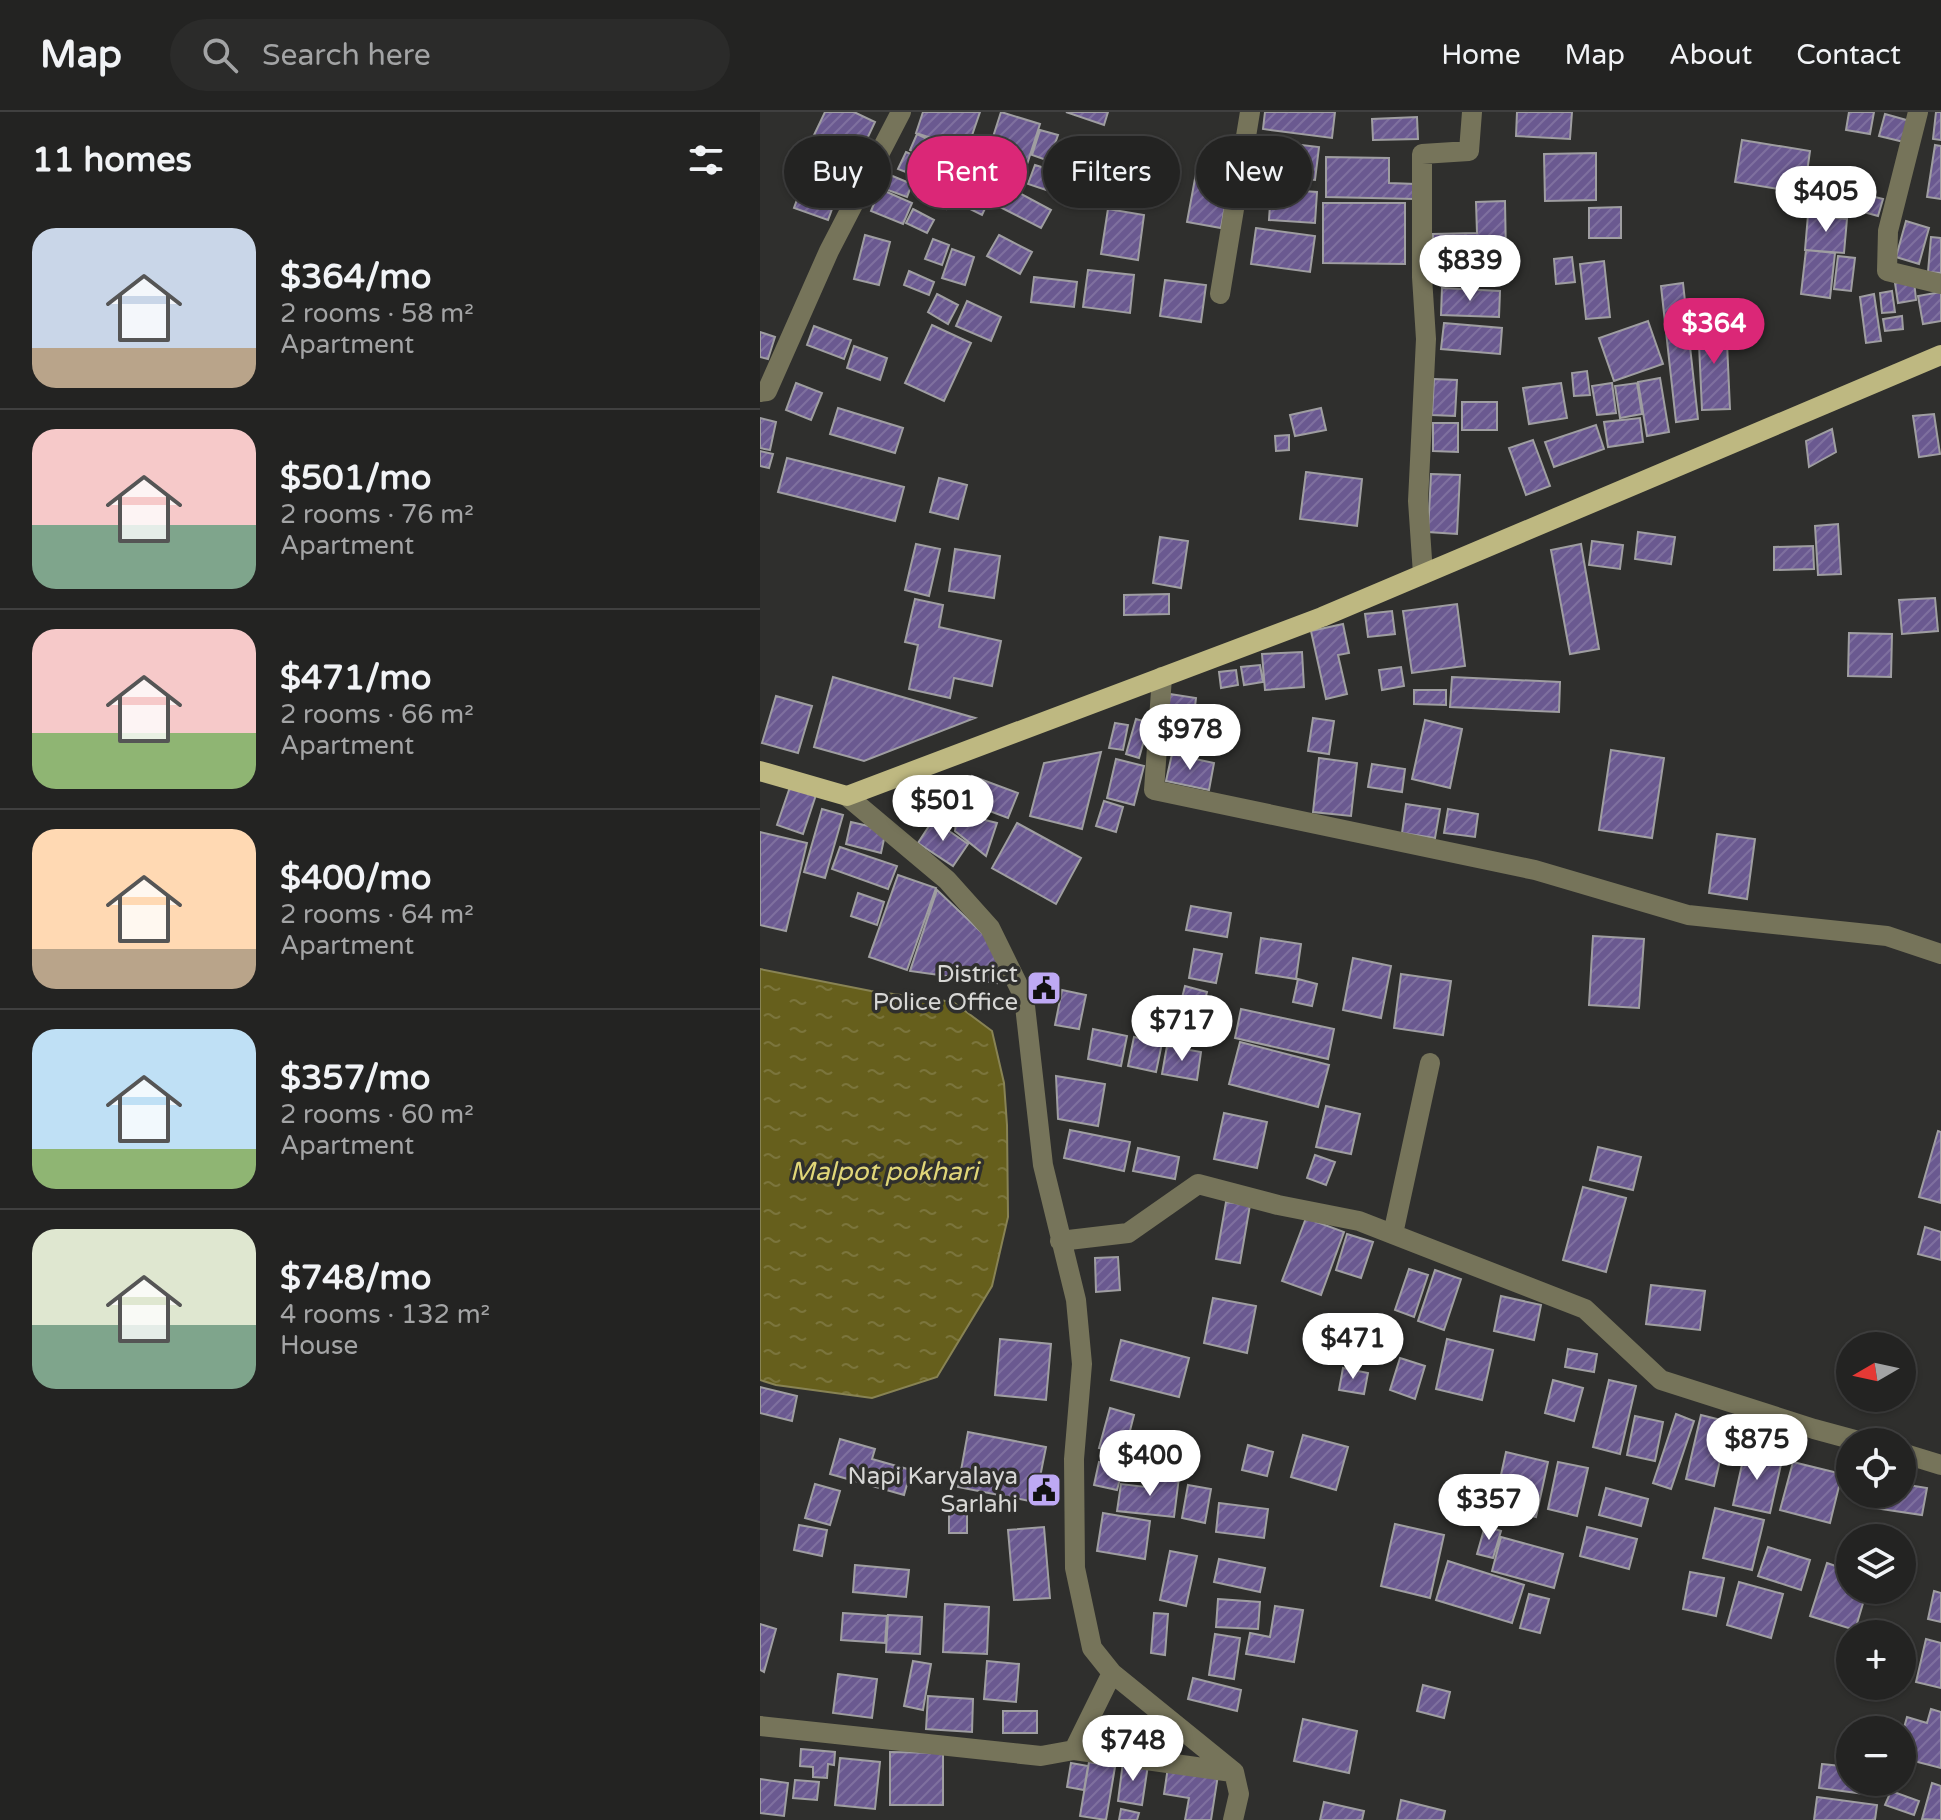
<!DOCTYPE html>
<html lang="en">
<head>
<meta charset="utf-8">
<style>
	:root { --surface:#232322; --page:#2b2b2a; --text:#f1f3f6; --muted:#a3a4a5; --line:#404040; --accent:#db2777 }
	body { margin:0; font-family:"Varela Round",sans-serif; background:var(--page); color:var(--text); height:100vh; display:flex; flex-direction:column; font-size:30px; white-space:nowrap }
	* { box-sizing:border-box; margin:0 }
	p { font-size:26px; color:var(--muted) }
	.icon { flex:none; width:44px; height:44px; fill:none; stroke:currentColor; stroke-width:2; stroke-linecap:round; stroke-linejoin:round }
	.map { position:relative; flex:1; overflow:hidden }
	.details { display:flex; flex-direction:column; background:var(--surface); width:760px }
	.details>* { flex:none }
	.top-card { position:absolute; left:24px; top:24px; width:760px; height:72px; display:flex; gap:16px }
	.needle { width:52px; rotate:261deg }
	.tools { position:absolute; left:1076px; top:1220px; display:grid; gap:16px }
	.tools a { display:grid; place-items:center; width:80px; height:80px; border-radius:50%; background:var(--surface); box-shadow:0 2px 6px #0004,0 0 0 2px var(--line); font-size:40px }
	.price { position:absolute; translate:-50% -68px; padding:0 18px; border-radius:28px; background:#fff; color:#222; font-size:26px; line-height:52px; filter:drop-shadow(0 2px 4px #0008) }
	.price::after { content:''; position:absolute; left:50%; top:48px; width:24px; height:18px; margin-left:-12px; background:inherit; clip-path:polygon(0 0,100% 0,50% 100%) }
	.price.current { background:var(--accent); color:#fff }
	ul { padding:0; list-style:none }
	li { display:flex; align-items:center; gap:24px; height:200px; padding:0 32px }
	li+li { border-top:2px solid var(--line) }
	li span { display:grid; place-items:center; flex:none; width:224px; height:160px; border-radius:24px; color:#555 }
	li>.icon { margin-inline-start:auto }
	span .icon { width:96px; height:96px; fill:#fffc; stroke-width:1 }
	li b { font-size:34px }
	h2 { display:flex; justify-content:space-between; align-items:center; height:96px; padding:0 32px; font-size:34px }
	.chip { padding:0 28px; border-radius:36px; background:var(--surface); box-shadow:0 2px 6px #0004,0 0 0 2px var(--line); font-size:28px; line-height:72px }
	.chip.current { background:var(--accent); color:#fff }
	header { display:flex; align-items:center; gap:48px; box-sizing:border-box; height:112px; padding:0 40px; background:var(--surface); border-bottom:2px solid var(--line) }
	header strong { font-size:38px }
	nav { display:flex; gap:44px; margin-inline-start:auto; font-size:28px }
	.search { width:560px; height:72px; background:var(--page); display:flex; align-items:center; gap:20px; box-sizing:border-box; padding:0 28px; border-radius:44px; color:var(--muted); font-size:30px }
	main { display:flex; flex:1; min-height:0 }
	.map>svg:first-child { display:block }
	.water { fill:url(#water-ripples); stroke:#888354; stroke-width:2 }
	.building { fill:url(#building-hatch); stroke:#9f9ea1; stroke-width:2 }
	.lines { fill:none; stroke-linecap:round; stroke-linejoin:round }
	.minor { stroke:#76745a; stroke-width:20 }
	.major { stroke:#beb881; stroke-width:20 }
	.labels { text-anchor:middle; stroke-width:7; stroke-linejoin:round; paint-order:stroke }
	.poi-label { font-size:24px; fill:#d7d7d5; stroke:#2f2f2d; text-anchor:end }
	.water-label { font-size:26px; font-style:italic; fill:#e0d678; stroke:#2f2f2d }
</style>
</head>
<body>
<header>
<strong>Map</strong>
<div class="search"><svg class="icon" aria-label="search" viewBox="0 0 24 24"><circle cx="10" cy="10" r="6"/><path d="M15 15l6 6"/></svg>Search here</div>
<nav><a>Home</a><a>Map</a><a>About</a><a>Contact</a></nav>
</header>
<main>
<section class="details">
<h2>11 homes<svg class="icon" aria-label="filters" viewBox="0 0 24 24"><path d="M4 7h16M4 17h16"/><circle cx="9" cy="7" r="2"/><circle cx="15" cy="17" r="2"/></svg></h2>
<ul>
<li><span style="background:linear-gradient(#c9d6e8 75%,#b9a48a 0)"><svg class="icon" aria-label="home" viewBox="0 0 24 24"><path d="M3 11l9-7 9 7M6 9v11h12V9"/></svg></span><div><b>$364/mo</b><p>2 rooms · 58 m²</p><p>Apartment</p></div></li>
<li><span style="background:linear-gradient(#f6c9c9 60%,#7fa58c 0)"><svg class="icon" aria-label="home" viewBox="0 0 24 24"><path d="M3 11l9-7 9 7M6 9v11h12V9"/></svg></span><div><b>$501/mo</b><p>2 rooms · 76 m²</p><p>Apartment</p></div></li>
<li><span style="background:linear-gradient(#f6c9c9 65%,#8fb573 0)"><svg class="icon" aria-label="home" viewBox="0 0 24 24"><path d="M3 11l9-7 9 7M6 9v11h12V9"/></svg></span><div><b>$471/mo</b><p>2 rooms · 66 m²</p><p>Apartment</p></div></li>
<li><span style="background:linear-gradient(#ffd9b3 75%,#b9a48a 0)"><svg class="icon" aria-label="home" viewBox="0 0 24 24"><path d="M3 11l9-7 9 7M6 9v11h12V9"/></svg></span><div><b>$400/mo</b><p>2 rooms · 64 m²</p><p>Apartment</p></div></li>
<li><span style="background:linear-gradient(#bfe0f5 75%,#8fb573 0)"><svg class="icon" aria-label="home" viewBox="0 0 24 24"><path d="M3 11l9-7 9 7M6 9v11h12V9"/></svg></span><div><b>$357/mo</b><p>2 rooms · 60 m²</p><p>Apartment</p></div></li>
<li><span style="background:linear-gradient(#dfe7d0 60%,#7fa58c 0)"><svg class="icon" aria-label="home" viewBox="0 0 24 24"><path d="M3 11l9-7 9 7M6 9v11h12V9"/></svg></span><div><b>$748/mo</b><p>4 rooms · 132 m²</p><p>House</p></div></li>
</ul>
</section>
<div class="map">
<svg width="1181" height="1708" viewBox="0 0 1181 1708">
	<defs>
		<pattern id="water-ripples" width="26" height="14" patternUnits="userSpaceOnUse" patternTransform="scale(2)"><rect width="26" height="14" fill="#665f1c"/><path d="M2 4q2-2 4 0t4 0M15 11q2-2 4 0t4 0" fill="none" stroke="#7b753c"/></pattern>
		<pattern id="building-hatch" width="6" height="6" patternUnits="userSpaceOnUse" patternTransform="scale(2)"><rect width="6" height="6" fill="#6a5990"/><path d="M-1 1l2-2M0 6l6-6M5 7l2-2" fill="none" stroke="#7f709f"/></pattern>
	</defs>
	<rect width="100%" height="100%" fill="#2f2f2d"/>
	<path class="water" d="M0,857l111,22 82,11 39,29 12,52 3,42 1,92 -16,69 -55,91 -65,21 -96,-13 -16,-5z"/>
	<path class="building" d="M65,0h29l21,10 -16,34 -45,-21z
		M163,0h57l-13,38 -51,-17z
		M241,0l39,12 -18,56 -39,-12z
		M306,0h42l-4,13z
		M505,0h70l-3,26 -69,-9z
		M757,0h55l-2,27 -54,-3z
		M1089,0h25l-4,22 -24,-4z
		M1176,0h5v28l-8,-1z
		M1125,2l25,7 -6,21 -25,-6z
		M657,5l1,22 -45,1 -1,-21z
		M280,18l18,5 -9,26 -17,-6z
		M157,22l27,13 -7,16 -27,-13z
		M500,28l59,7 -4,33 -59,-6z
		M982,28l68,11 -6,42 -69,-11z
		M1175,33l6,1v53l-14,-2z
		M298,36l19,5 -4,18 -20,-5z
		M146,40l21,9 -6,17 -23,-9z
		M836,41v47l-51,1 -1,-47z
		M566,45l63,1v25l27,1 -1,15 -89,-2z
		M275,53l32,10 -6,20 -33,-11z
		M437,56l34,6 -10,54 -34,-6z
		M171,61l25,9 -10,27 -25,-9z
		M130,63l22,9 -5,13 -22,-8z
		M42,74l34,12 -8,22 -34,-12z
		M485,74l17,1 -1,20h-17z
		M204,76l25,12 -7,15 -24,-12z
		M250,76l41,22 -10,18 -41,-21z
		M120,77l32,14 -9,21 -32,-13z
		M511,77l46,3 -2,31 -46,-3z
		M1086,78l37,9 -5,17 -36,-10z
		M745,89l1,57 -73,2v-26l44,-1 -1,-31z
		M563,91h82v61l-82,-1z
		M861,95v31h-32v-30z
		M153,97l21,11 -7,13 -21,-10z
		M348,97l36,6 -6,45 -37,-6z
		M1048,103l39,4 -3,34 -39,-3z
		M1146,109l23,7 -10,36 -23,-7z
		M496,116l59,8 -5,36 -59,-8z
		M105,123l25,7 -11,43 -25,-6z
		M239,123l33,17 -12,22 -33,-18z
		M1171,125l10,1v35l-13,-1z
		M173,127l16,6 -7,20 -17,-6z
		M192,137l22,8 -9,28 -23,-7z
		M1046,138l29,3 -5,45 -29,-4z
		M1078,144l17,2 -4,33 -17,-2z
		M812,145l3,25 -19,2 -2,-25z
		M844,149l6,56 -24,2 -6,-55z
		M328,158l46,5 -4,38 -47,-6z
		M149,159l25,11 -5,13 -25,-10z
		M274,165l43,5 -3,25 -43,-5z
		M405,168l41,5 -5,37 -41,-6z
		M1154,168l2,20 -18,3 -3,-20z
		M923,171l15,136 -22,3 -15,-136z
		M682,176l58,3 -1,26 -58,-2z
		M1132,179l3,21 -13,1 -2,-20z
		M1181,180v29l-18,3 -5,-28z
		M177,182l21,11 -10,19 -20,-12z
		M1114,182l7,47 -15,2 -6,-46z
		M207,189l34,16 -10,24 -35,-15z
		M1142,204l1,13 -18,2 -2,-12z
		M888,209l15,43 -49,17 -15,-43z
		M966,209l4,88 -28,1 -4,-88z
		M684,211l58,5 -2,26 -59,-5z
		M172,213l39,18 -27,58 -39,-18z
		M54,214l37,14 -7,19 -37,-14z
		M0,220l15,5 -7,22 -8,-2z
		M94,234l33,12 -7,22 -33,-12z
		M827,259l3,24 -16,1 -2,-23z
		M900,266l9,54 -22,4 -9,-54z
		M674,267l23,1 -2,36 -23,-1z
		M36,271l26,10 -11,27 -25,-10z
		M801,271l6,35 -38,6 -6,-36z
		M852,271l4,30 -19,2 -5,-29z
		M877,271l5,31 -22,4 -5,-32z
		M702,290h35v28h-35z
		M78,296l65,20 -8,25 -65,-19z
		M561,296l5,22 -31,6 -5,-21z
		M1174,302l6,40 -21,3 -6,-41z
		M0,306l16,4 -6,28 -10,-2z
		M880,306l3,24 -35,5 -4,-25z
		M673,311h25v29l-25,-1z
		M836,313l8,24 -50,18 -9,-25z
		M1072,317l4,23 -27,15 -3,-26z
		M529,323v15l-13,1 -1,-15z
		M773,328l17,46 -24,9 -17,-47z
		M0,339l13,3 -4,14 -9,-2z
		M27,346l117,29 -9,34 -117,-29z
		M546,360l56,7 -5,47 -57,-7z
		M671,362l29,1 -3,59 -29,-2z
		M179,366l28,7 -9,34 -28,-7z
		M1078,412l3,50 -23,1 -3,-49z
		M878,420l37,5 -4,27 -36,-5z
		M400,425l28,4 -7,47 -28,-5z
		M832,429l31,4 -3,24 -31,-4z
		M156,432l24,5 -11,47 -24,-6z
		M821,432l18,105 -29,5 -19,-104z
		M1053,434l1,23 -40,1v-23z
		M195,437l45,7 -6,42 -45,-7z
		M409,482v20l-45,1v-20z
		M1175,486l3,33 -36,3 -3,-34z
		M155,487l28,6 -4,22 62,14 -9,45 -38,-8 -4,20 -41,-9 9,-44 -13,-3z
		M697,492l8,62 -53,7 -9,-62z
		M632,499l3,23 -27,3 -3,-23z
		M583,512l6,29 -11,2 9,39 -21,5 -15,-68z
		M1089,521l43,1 -1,43 -43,-1z
		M542,540l2,35 -39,3 -3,-36z
		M500,553l3,17 -19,3 -3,-18z
		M641,555l3,19 -22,4 -3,-20z
		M476,558l2,15 -17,3 -2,-16z
		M73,565l142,41 -111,43 -50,-14z
		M692,565l108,5 -1,30 -109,-5z
		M654,578h32v15l-32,-1z
		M410,582l26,4 -5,41 -26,-4z
		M16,584l36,10 -14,47 -36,-10z
		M553,606l21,3 -5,33 -21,-3z
		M376,607l13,4 -10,35 -13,-4z
		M665,608l37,9 -12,59 -38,-9z
		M355,611l13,2 -5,25 -14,-2z
		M851,638l53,8 -12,80 -53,-8z
		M341,640l-19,77 -52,-13 14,-53z
		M412,642l42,9 -5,27 -43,-9z
		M559,646l38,5 -6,53 -38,-4z
		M356,647l28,7 -10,39 -27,-7z
		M612,652l33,5 -3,23 -34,-5z
		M212,664l46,17 -10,25 -45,-17z
		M30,675l26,8 -13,39 -26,-9z
		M344,689l19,6 -7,25 -20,-6z
		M646,692l34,5 -5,29 -33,-5z
		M62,697l21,6 -18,63 -21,-6z
		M688,697l30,5 -3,23 -31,-4z
		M197,701l40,10 -11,33 -31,-25z
		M173,708l35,24 -15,22 -35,-23z
		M91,710l35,8 -5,23 -35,-9z
		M257,711l64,35 -25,46 -64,-36z
		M0,720l47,11 -21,88 -26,-6z
		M957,722l38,5 -8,60 -38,-6z
		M80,735l57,19 -9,23 -56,-20z
		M138,763l38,13 -29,82 -38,-13z
		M177,778l63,60 -3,33 -87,-12z
		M98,781l26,9 -7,23 -26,-9z
		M431,794l40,7 -4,24 -41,-7z
		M833,824l51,3 -5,69 -50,-3z
		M501,826l40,6 -5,35 -40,-6z
		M434,837l28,5 -6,29 -27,-5z
		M593,846l38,8 -10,52 -38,-8z
		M641,862l50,7 -8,54 -49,-7z
		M538,867l19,5 -5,22 -19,-4z
		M425,874l22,6 -5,19 -22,-5z
		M302,878l24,5 -7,34 -24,-4z
		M481,897l93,20 -6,30 -93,-21z
		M333,917l34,7 -6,30 -33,-7z
		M374,925l28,6 -6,29 -28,-6z
		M480,930l89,23 -11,42 -89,-23z
		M407,934l34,6 -4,28 -35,-6z
		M296,964l49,8 -7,42 -40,-7z
		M566,994l34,8 -9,40 -35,-7z
		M464,1001l43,9 -10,46 -43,-9z
		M310,1018l60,12 -6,29 -60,-13z
		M1178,1019l3,1v71l-22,-6z
		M838,1035l43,10 -8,33 -43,-10z
		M378,1036l41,9 -4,22 -42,-8z
		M555,1043l20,7 -9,23 -19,-7z
		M823,1075l43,11 -20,74 -43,-12z
		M466,1090l24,3 -10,58 -24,-4z
		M546,1106l38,14 -23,63 -39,-14z
		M1165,1115l16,5v28l-23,-6z
		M587,1122l26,8 -12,36 -25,-8z
		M358,1145l2,33 -24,2 -1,-34z
		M649,1157l19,6 -14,42 -19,-7z
		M675,1158l26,9 -17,51 -26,-9z
		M891,1173l54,6 -5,39 -54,-6z
		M741,1184l40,9 -7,35 -40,-9z
		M453,1186l43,8 -9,47 -43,-10z
		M240,1227l51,5 -5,56 -51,-5z
		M687,1227l46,11 -11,50 -46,-11z
		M361,1228l68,18 -10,39 -68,-17z
		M808,1237l29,5 -3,18 -29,-5z
		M640,1246l25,8 -10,33 -25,-9z
		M583,1256l25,5 -4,21 -25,-4z
		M793,1268l30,8 -9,33 -29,-8z
		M849,1268l27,6 -16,68 -27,-7z
		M0,1275l37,9 -5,25 -32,-8z
		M350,1296l24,7 -10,39 -25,-6z
		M916,1302l18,7 -23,68 -18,-6z
		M941,1303l28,7 -15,64 -28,-7z
		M875,1304l28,6 -8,39 -28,-6z
		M208,1320l78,15 -11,55 -77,-15z
		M543,1323l45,12 -12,43 -45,-13z
		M80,1327l35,10 -3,10 39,11 -7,25 -74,-21z
		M488,1333l25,7 -6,24 -25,-6z
		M985,1339l37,9 -12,53 -37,-8z
		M746,1340l42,10 -12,55 -42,-10z
		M339,1350l24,5 -6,23 -23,-5z
		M798,1350l30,6 -11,48 -29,-7z
		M1033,1350l49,12 -12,49 -50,-13z
		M396,1363l23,2 -5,40 -57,-6 4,-27 33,4z
		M55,1372l25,7 -10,34 -25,-7z
		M1142,1372l25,4 -5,27 -48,-7 3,-14h25z
		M428,1373l23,4 -6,34 -23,-5z
		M846,1376l42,11 -7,27 -42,-11z
		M459,1391l49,6 -4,29 -48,-6z
		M189,1394h18v27h-18z
		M955,1396l49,12 -12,50 -49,-12z
		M343,1401l47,8 -5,38 -48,-8z
		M635,1412l49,11 -14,63 -49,-12z
		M39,1413l28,5 -5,26 -28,-6z
		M725,1414l16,5 -8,27 -16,-4z
		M284,1415l6,71 -36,2 -6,-70z
		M827,1415l50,12 -8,30 -49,-13z
		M741,1425l62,17 -9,34 -62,-17z
		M1008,1435l42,13 -9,30 -43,-14z
		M410,1439l27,5 -11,50 -26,-6z
		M459,1447l46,9 -5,24 -46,-10z
		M688,1449l76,24 -12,38 -76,-23z
		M1067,1451l23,8v19h17l-12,40 -45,-14z
		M95,1453l54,5 -3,27 -53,-5z
		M930,1460l34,6 -8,38 -33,-7z
		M979,1470l44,12 -12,44 -44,-13z
		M1174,1479l7,2v29l-13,-3z
		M769,1482l20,5 -9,34 -20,-5z
		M458,1487l42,3 -2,27 -42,-2z
		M185,1492l44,3 -2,47 -44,-2z
		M515,1494l28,4 -9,52 -48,-8 4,-21 20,4z
		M83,1501l44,3 -2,27 -44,-3z
		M394,1501l14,1 -3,41 -14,-2z
		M128,1503l34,2 -2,37 -34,-2z
		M0,1512l16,5 -12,43 -4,-2z
		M455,1522l25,4 -6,41 -25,-4z
		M1166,1527l15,4v45l-25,-6z
		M153,1549l18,3 -8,46 -19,-4z
		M227,1549l32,3 -3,38 -32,-3z
		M78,1562l39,5 -5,39 -39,-5z
		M433,1566l48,12 -4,21 -49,-12z
		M663,1573l27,7 -6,26 -27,-7z
		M168,1584l45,3 -1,33 -46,-3z
		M1171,1597l10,3v56l-39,-10v-23l5,-18 20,6z
		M243,1599h34v22h-34z
		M543,1607l54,12 -8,42 -55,-12z
		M41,1637l34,3 -1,13 -6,-1 -1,14 -14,-1v-10l-13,-1z
		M130,1640l53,1v52h-53z
		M80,1646l40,4 -5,47 -40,-4z
		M329,1650l26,5 -9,53 -26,-4z
		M363,1650l25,3 -6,40 -24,-4z
		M311,1651l17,3 -4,24 -17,-3z
		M1062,1652l28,3v15h16l-1,12 -46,-6z
		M408,1655l50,8 -7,45h-26l4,-22 -25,-4z
		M0,1667l28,4 -4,33 -24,-3z
		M35,1668l24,2 -2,18 -24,-2z
		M1172,1671l9,3v34l-19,-1z
		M1131,1679l28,10 -5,14 -29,-10z
		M1057,1685l60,8 -2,15h-61z
		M641,1688l44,11 -2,9h-46z
		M564,1690l40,9 -2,9h-42z
		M361,1697l18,4 -2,7h-18z"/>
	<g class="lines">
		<path class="minor" d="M1158,0l-30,119 -1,40 54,13
			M460,182l30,-182
			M0,280l7,-1 62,-140 72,-139
			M663,462l-5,-73 8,-162 -4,-62v-123l47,-3 3,-39
			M402,565l-8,113 381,80 153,45 199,21 54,18
			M87,684l100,84 43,48 34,69 19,168 33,135 6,64 -8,95 1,109 17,80 20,25 122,99 5,22 -6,26
			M633,1122l37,-171
			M300,1129l68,-8 70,-49 80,21 81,16 226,88 76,71 153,49 48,13
			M1142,1341l39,12
			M0,1614l281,30 33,-6 38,-77
			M314,1638l158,22"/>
		<path class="major" d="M0,659l87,25 475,-179 619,-262"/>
	</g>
	<defs>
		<symbol id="civic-square" viewBox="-11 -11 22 22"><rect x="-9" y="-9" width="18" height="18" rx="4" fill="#bea9f4" stroke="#2f2f2d"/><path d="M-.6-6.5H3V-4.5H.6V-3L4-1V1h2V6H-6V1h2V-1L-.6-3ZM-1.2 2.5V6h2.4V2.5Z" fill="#111"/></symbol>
	</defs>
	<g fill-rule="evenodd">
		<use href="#civic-square" x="264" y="856" width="40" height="40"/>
		<use href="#civic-square" x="264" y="1358" width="40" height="40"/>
	</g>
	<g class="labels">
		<g class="poi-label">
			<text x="258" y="870">District<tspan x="258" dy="28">Police Office</tspan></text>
			<text x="258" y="1372">Napi Karyalaya<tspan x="258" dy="28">Sarlahi</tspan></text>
		</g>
		<g class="water-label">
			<text x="124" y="1068">Malpot pokhari</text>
		</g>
	</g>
</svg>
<div class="tools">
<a><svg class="needle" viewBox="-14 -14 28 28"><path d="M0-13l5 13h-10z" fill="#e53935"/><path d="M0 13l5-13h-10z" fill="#a3a4a5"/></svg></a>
<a><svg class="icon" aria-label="locate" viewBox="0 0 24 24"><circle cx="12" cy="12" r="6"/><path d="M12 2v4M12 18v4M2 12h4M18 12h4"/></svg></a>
<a><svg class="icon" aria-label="layers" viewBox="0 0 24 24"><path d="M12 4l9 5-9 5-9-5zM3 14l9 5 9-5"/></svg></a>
<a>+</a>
<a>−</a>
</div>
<b class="price" style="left:1066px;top:122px">$405</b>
<b class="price" style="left:710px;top:191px">$839</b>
<b class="price current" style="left:954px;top:254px">$364</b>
<b class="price" style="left:430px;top:660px">$978</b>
<b class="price" style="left:183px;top:731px">$501</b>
<b class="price" style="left:422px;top:951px">$717</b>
<b class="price" style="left:593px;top:1269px">$471</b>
<b class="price" style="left:997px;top:1370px">$875</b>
<b class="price" style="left:390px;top:1386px">$400</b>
<b class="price" style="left:729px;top:1430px">$357</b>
<b class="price" style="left:373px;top:1671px">$748</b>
<div class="top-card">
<a class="chip">Buy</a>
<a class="chip current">Rent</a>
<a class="chip">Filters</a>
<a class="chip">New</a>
</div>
</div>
</main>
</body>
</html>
